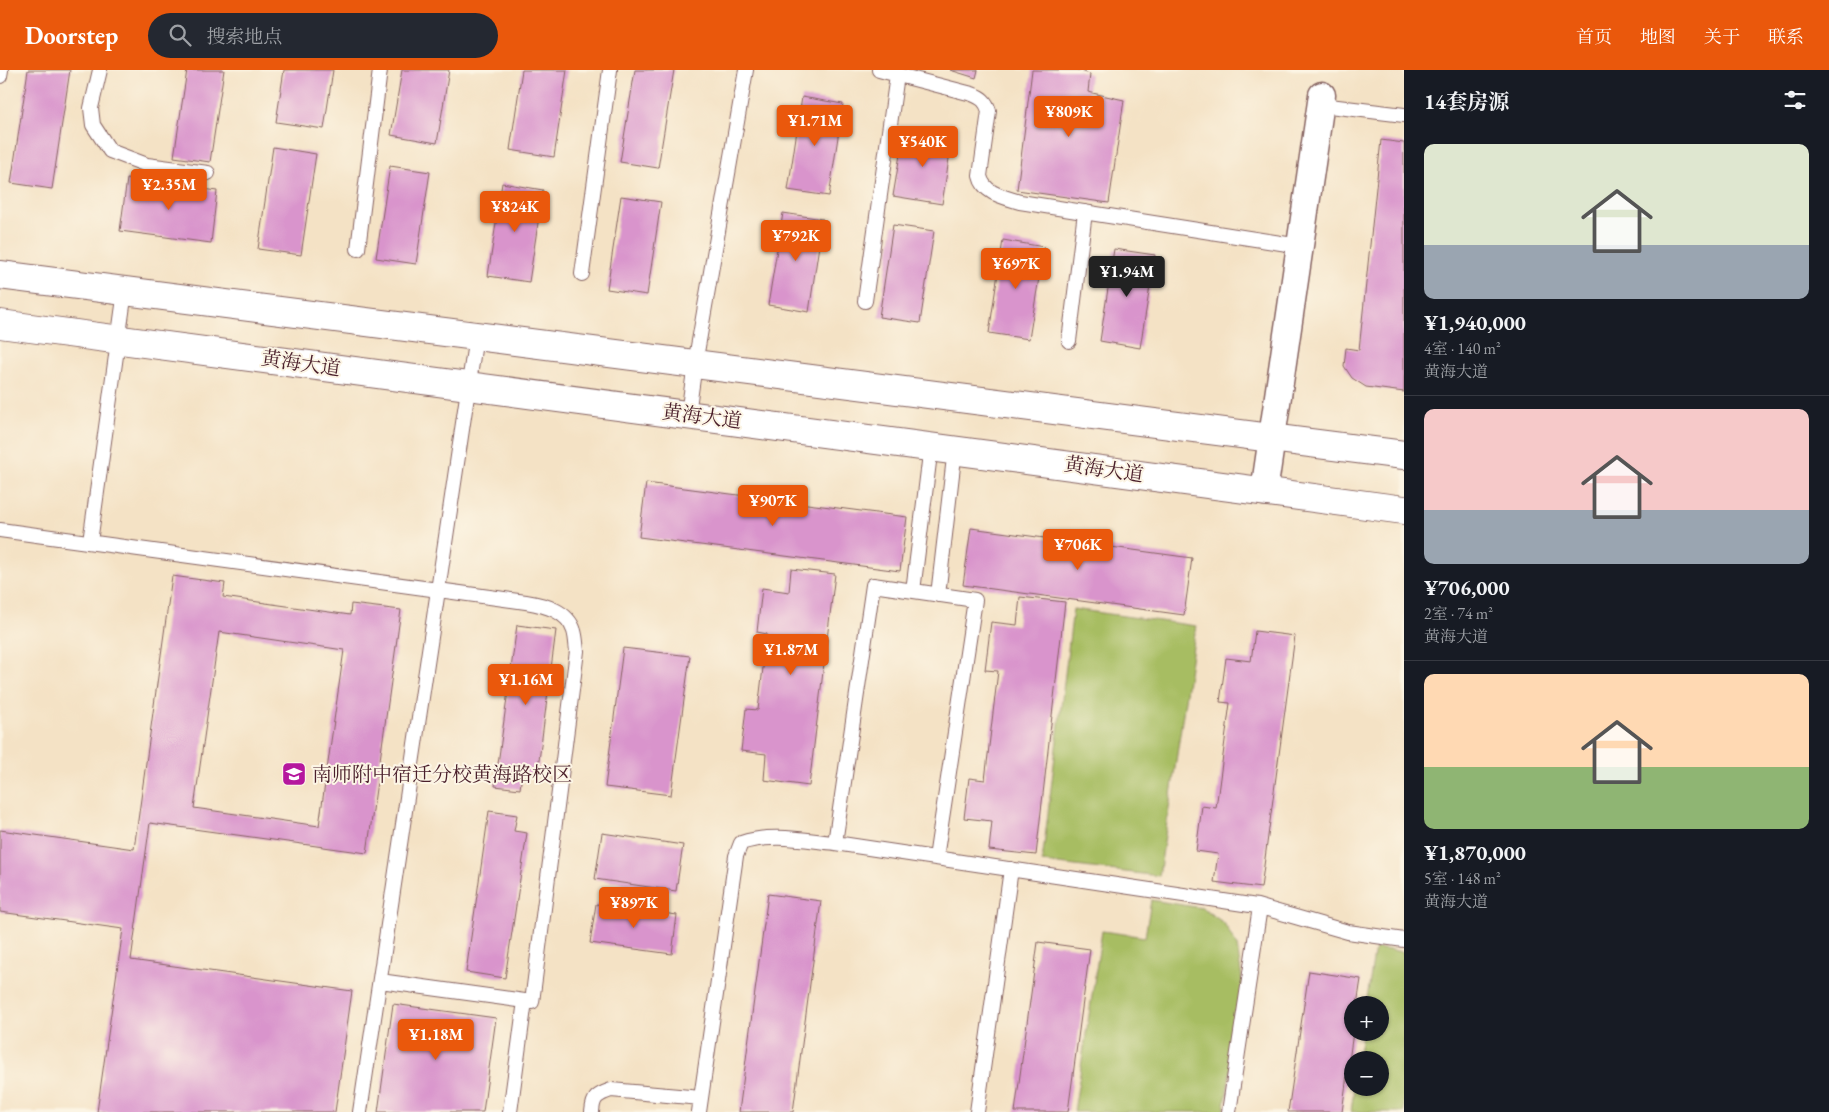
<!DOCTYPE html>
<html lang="zh">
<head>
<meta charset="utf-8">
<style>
	:root { --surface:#171b24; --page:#242831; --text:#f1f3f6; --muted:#9ea1a6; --line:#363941; --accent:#ea580c }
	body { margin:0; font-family:"EB Garamond","Noto Serif SC",serif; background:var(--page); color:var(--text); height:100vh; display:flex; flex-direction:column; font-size:19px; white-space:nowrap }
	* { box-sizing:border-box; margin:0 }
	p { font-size:16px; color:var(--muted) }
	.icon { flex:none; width:28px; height:28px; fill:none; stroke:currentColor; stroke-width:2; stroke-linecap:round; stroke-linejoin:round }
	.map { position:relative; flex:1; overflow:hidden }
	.drawer { display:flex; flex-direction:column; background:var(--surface); width:425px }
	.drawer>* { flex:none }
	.fabs { position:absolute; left:1344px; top:926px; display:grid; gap:10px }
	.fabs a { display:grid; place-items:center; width:45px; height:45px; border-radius:50%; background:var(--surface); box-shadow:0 1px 4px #0004; font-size:25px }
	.price { position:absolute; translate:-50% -42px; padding:0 11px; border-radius:5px; background:var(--accent); color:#fff; font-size:16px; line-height:32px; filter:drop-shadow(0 1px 2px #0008) }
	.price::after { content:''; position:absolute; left:50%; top:30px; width:15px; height:11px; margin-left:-8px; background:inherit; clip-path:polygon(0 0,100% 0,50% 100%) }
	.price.on { background:#222; color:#fff }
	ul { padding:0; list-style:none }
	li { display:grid; align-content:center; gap:10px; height:265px; padding:0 20px }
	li+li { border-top:1px solid var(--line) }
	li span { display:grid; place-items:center; height:155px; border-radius:10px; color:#555 }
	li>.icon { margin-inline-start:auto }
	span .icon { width:90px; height:90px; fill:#fffc; stroke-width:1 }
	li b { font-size:21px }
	h2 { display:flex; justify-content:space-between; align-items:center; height:60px; padding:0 20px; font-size:21px }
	header { display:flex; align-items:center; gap:30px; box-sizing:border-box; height:70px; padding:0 25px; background:var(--accent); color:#fff }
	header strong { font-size:24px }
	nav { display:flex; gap:28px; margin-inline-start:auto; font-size:18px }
	.search { width:350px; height:45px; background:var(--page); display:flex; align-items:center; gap:12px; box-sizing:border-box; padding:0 18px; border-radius:28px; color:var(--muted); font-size:19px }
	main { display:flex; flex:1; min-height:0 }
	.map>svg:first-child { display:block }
	.green { fill:#a7bd62; stroke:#786e46 }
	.building { fill:#d994cc; fill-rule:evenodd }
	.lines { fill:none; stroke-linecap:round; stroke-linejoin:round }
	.service-casing { stroke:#866361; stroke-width:16 }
	.minor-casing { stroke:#866361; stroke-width:29 }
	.tertiary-casing { stroke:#866361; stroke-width:30 }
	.service { stroke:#fff; stroke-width:14 }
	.minor { stroke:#fff; stroke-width:26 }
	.tertiary { stroke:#fff; stroke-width:28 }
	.labels { text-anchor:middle; stroke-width:4; stroke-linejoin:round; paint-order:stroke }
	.street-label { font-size:20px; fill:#4a1f2b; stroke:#fcf5e5 }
	.poi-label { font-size:20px; fill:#4a1f2b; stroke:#fcf5e5; text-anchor:start }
</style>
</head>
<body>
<header>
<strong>Doorstep</strong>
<div class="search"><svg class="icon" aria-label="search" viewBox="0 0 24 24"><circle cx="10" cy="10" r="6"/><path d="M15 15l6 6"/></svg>搜索地点</div>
<nav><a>首页</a><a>地图</a><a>关于</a><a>联系</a></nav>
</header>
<main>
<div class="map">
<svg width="1404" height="1042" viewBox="0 0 1404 1042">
	<rect width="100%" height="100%" fill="#fcf5e5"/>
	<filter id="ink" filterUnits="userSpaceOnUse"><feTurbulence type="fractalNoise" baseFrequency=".02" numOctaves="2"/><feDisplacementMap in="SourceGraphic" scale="10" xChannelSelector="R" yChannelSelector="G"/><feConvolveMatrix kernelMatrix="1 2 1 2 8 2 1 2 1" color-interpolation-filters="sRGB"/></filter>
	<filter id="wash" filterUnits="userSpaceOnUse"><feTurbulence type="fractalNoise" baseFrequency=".0096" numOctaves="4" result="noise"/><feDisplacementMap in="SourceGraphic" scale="20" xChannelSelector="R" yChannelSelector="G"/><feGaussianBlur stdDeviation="1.12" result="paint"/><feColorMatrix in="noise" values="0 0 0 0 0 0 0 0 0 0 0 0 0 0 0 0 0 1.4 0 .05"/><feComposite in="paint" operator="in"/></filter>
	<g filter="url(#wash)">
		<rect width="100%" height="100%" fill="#f4e2c5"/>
		<path class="green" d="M1073,539l123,17 -37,250 -117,-14z
			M1151,830l51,8 22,15 13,23 6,40 -19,126h-150l28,-181 43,6z
			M1375,878l29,4v160h-53l3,-24h26v-28h-22l4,-27 18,-1v-27h-14z"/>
		<g id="blocks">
			<path class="building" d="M28,0h42l-18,119 -41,-6z
				M187,0h37l-14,92 -36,-5z
				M284,0h49l-9,59 -48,-7z
				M402,0h47l-12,73 -46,-8z
				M522,0h45l-13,87 -44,-7z
				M635,0h39l-16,98 -38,-6z
				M950,0h28l-2,8z
				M1032,0h45l13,4 -2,18 36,8 -15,103 -92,-13z
				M802,27l41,7 -14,92 -41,-6z
				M904,61l48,8 -10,65 -49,-8z
				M1381,70l23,3v249l-38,-5 -14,-9 -8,-12 2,-18 13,2z
				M273,77l43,7 -15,101 -43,-6z
				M390,96l40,6 -14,92 -40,-6z
				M127,109l90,12 -6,52 -91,-12z
				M502,113l41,7 -14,92 -41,-6z
				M621,126l40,6 -14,93 -40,-6z
				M783,143l40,6 -14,93 -41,-7z
				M893,155l41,6 -14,92 -41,-6z
				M1003,170l41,7 -15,92 -40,-6z
				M1114,179l41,6 -15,93 -40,-7z
				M646,413l261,34 -7,54 -261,-34z
				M971,458l221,30 -8,57 -221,-30z
				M791,499l44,5 -26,212 -45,-6 2,-26 -25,-3 5,-42 12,1 9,-76 -10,-2 5,-44 27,4z
				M172,506l53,7 -2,14 127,18 1,-11 50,6 -34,243 -217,-30 -19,137 221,31 -17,121h-238l26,-183 -123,-17v-82l134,19zM219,562l125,18 -25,176 -125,-18z
				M1020,527l45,5 -29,253 -47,-5 3,-29 -28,-3 5,-40 16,2 13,-109 -13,-1 6,-48 26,3z
				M517,555l39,5 -19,146 -15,-2 -2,15 -25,-3z
				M1255,561l40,5 -34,252 -47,-6 4,-28 -22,-3 6,-45 14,2 14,-105 -10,-1 6,-44 25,3z
				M623,578l67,8 -19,139 -66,-8z
				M489,741l28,4 -3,16 13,2 -22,145 -39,-6z
				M602,763l81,12 -7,46 -81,-12z
				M768,824l53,7 -28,211h-54z
				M596,834l81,11 -5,39 -82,-11z
				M1038,872l52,7 -22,163h-53z
				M1309,901l52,8 -4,26h-5l1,27 -11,80h-54z
				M393,934l103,14 -13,94h-105z"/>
		</g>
	</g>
	<g filter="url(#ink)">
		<use href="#blocks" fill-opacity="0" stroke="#866361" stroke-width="1"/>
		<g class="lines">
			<defs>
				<path id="service" d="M100,0l-9,38 2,17 17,26 37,14 61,8
					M879,0l93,24c10,4 14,7 17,17l-9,65c4,18 24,21 40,26l280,44
					M0,6l1,-6
					M1321,35l83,10
					M358,179l22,-179
					M582,204l28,-204
					M865,231l32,-226
					M1069,271l16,-129
					M688,344l7,-50 51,-294
					M0,460l526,72c19,3 42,9 48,29 2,6 2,14 3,20l-45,351 -152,-21
					M90,472l35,-251
					M913,521l18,-145
					M938,525l17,-146
					M835,773l38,-258 102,15 -39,258
					M360,1042l116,-776
					M510,1042l15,-111
					M592,1042c1,-15 5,-17 19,-22l90,8
					M699,1042l37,-256 5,-13c29,-10 63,-3 94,0l422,63 91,26 56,8
					M977,1042l34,-243
					M1229,1042l31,-205"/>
				<path id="minor" d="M1264,422l58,-397"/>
				<path id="tertiary" d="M0,205l1404,180
					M0,254l1404,186"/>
			</defs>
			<use href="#service" class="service-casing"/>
			<use href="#minor" class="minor-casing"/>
			<use href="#tertiary" class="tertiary-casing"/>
			<use href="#service" class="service"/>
			<use href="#minor" class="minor"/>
			<use href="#tertiary" class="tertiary"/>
		</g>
	</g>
	<defs>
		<symbol id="school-square" viewBox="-11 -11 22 22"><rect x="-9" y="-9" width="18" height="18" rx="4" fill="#b5179e" stroke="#fcf5e5"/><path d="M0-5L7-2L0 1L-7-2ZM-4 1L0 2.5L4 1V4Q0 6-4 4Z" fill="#fff"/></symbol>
	</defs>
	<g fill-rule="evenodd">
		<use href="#school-square" x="280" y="690" width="28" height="28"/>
	</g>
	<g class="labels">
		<g class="street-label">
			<text transform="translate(301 293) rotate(8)" y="7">黄海大道</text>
			<text transform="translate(702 346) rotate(7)" y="7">黄海大道</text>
			<text transform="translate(1104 399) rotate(8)" y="7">黄海大道</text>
		</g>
		<g class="poi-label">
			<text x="312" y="711">南师附中宿迁分校黄海路校区</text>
		</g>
	</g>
</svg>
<div class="fabs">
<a>+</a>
<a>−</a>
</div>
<b class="price" style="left:1069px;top:68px">¥809K</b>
<b class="price" style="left:815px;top:77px">¥1.71M</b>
<b class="price" style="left:923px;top:98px">¥540K</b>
<b class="price" style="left:169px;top:141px">¥2.35M</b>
<b class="price" style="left:515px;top:163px">¥824K</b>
<b class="price" style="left:796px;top:192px">¥792K</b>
<b class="price" style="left:1016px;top:220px">¥697K</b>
<b class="price on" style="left:1127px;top:228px">¥1.94M</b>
<b class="price" style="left:773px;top:457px">¥907K</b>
<b class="price" style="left:1078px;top:501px">¥706K</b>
<b class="price" style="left:791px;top:606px">¥1.87M</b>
<b class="price" style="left:526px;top:636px">¥1.16M</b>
<b class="price" style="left:634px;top:859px">¥897K</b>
<b class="price" style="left:436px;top:991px">¥1.18M</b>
</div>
<section class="drawer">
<h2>14套房源<svg class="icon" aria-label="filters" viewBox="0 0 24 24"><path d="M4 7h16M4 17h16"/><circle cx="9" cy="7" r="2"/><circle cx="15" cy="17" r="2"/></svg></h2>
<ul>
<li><span style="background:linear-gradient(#dfe7d0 65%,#9aa5b1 0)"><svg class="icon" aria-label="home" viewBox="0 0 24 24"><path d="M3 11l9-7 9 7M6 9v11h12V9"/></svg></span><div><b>¥1,940,000</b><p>4室 · 140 m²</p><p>黄海大道</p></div></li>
<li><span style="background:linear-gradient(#f6c9c9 65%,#9aa5b1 0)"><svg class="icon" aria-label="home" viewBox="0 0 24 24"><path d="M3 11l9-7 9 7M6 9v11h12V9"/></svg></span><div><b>¥706,000</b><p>2室 · 74 m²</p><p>黄海大道</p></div></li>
<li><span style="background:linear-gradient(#ffd9b3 60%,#8fb573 0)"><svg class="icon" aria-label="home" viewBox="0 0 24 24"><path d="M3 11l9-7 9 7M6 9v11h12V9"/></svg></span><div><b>¥1,870,000</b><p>5室 · 148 m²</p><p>黄海大道</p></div></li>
</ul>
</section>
</main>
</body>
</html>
